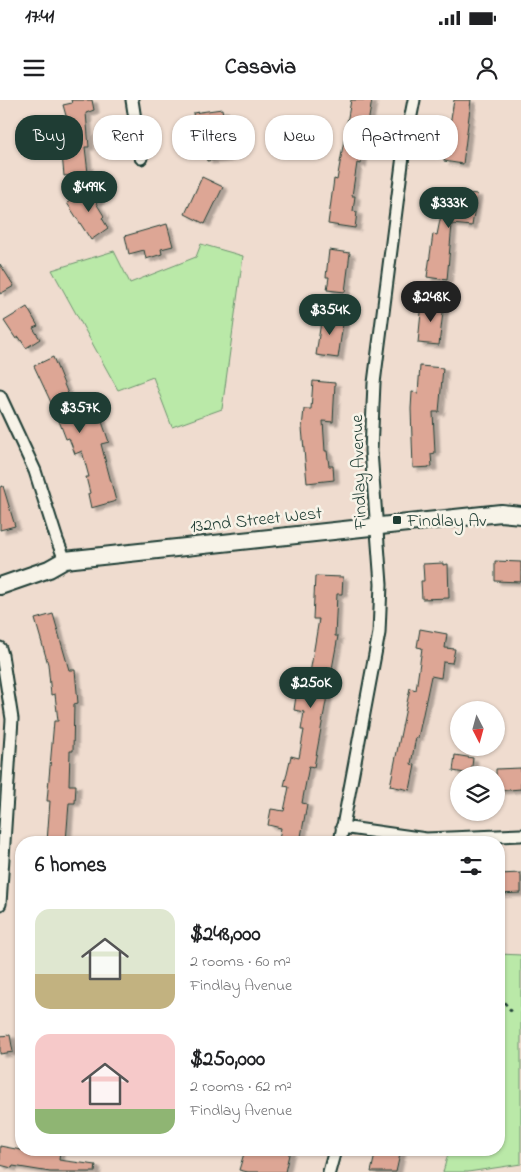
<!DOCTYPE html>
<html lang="en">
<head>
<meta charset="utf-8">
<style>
	:root { --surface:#fff; --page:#f6f6f6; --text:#202124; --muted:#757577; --accent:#1f3d34 }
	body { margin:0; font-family:"Indie Flower",sans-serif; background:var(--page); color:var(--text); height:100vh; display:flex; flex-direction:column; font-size:19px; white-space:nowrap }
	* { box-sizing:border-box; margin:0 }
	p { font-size:16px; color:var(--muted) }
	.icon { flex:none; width:28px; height:28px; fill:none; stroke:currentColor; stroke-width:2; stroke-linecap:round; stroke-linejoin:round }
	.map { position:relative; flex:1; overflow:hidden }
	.side { position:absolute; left:15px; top:736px; width:490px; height:320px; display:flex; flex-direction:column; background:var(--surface); border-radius:20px; box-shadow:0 1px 4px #0004 }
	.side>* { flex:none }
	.top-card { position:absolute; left:15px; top:15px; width:491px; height:45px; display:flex; gap:10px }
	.needle { width:32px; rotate:174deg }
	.controls { position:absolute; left:450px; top:601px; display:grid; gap:10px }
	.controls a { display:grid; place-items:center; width:55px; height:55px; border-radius:50%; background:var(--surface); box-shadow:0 1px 4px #0004; font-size:25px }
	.price { position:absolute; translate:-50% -42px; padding:0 11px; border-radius:18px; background:var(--accent); color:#fff; font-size:16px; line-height:32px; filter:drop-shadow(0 1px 2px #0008) }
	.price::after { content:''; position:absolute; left:50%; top:30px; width:15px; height:11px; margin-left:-8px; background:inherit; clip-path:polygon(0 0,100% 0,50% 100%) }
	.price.on { background:#222; color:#fff }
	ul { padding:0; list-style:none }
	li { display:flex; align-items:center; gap:15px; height:125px; padding:0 20px }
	li span { display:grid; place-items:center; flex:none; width:140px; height:100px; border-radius:15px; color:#555 }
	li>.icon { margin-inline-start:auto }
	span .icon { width:60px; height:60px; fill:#fffc; stroke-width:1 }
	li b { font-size:21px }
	h2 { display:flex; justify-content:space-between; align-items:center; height:60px; padding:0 20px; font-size:21px }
	.tag { padding:0 18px; border-radius:20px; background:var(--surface); box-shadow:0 1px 4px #0004; font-size:18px; line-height:45px }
	.tag.on { background:var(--accent); color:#fff }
	.status { display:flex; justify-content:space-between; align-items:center; height:35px; padding:0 25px; background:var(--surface); direction:ltr }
	.status svg { height:14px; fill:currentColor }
	header { display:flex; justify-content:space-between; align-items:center; height:65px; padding:0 20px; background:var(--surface); font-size:22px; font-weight:700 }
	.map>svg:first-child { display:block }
	.green { fill:#bae9a8; stroke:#6c936e }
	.building { fill:#dda695; stroke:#1f3d34; filter:url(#shadow) }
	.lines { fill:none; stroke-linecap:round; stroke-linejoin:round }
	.street-casing { stroke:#1f3d34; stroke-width:15 }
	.secondary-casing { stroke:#1f3d34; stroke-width:20 }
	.path { stroke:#1f3d34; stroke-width:2.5; stroke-dasharray:4 4; stroke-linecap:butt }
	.street { stroke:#f7f3e8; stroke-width:11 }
	.secondary { stroke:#f7f3e8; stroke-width:16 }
	.poi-dot { fill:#1f3d34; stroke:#f7f3e8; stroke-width:2 }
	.labels { text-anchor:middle; stroke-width:5; stroke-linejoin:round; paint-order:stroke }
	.street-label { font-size:18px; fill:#1f3d34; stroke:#f7f3e8 }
	.poi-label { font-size:18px; fill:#1f3d34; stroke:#f7f3e8; text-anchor:start }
</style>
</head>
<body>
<div class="status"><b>17:41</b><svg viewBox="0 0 49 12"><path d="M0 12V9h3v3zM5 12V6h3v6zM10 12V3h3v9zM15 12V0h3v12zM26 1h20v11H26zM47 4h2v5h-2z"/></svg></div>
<header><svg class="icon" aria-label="menu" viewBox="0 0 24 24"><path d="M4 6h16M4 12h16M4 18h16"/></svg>Casavia<svg class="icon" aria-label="person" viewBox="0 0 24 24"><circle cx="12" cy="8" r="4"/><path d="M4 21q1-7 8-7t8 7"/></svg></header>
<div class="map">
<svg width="521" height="1072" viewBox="0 0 521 1072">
	<defs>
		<filter id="shadow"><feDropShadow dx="5" dy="3" stdDeviation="1" flood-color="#0004"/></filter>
	</defs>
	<rect width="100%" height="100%" fill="#efdccf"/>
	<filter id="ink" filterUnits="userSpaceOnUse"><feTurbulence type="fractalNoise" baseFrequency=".02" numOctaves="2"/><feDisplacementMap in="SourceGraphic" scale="10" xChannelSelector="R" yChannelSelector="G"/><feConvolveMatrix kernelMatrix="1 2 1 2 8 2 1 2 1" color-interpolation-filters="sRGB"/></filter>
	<g filter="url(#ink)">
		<path class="green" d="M201,144l42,12 -21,153 -50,18 -19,-50 -35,13 -66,-120 62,-19 16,32 66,-26z
			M499,854l22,1v209l-53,8h-25l6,-22h50z"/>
		<path class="building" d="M71,0h21l2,10 -8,3 3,34h-4l3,26 -24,3 -4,-44 10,-2 -7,-25 9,-2z
			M351,0h21l-11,64 -4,-1 -5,33h3l-2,15 4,1 -2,16 -27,-4 6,-45 3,1z
			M454,0h17l-8,64 -19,-3z
			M222,9l1,5 6,-1 3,16 -8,1 4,28 -21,3 -6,-28 -5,1 -3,-21z
			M202,77l21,10 -18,37 -20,-10z
			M91,88l8,13 -3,2 8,13 -2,2 6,10 -17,12 -24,-37z
			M440,90l37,4 -5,32 -20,-2 -5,56 -20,-3 6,-43 4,1 5,-25h-5z
			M167,124l6,22 -12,3 1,5 -16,5 -2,-9 -15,4 -4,-18z
			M329,150l21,3 -5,39 -18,-2 2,-13h-3z
			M0,164l14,22 -14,8z
			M422,202l22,2 -5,41 -21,-2z
			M27,207l11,19 -5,2 7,11 -14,9 -7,-11 -3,2 -12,-18z
			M322,215l22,2 -6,41 -22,-3z
			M53,257l24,59 10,-4 2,5 10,-4 10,29 -8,2 15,57 -25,7 -3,-14 2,-1 -4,-16h3l-7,-26 -7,3 -6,-16 -3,1 -10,-26 -22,-47z
			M420,266l23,2 -4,44h-6l2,41 -4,1 1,13 -19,1 -2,-59 1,-17 6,1z
			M313,281l22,2 -2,39 -10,-1 2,30h2l2,15h4l1,14 -27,3 -5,-55 2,-19h7z
			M3,386l12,40 -15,4v-43z
			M495,461l26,1v20l-26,-1z
			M443,463v2l5,-1 1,34 -27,1 -1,-18h3l-1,-17z
			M315,476l28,1 -1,17h-5l-2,42h3l-24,131 -5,-1 -7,37 5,1 -7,38h-9l-12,-2 2,-12 -13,-3 3,-16 13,2 5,-24 -5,-1 7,-30 8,2 5,-28h-3l3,-18 -10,-2 2,-14 13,3 4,-25 -3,-1 9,-54h-6z
			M53,514l16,56h6l3,33 -4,1 -1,47h-3l-1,34h7l-1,18h-6l-3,39h-19l3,-41h-3l7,-80h4l-3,-27 -4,1 -3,-31 -13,-45z
			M420,529l27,5 -2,14 10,1 -3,14 -9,-1 -2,16 -10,-2 -13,62 -2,-1 -5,27 4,1 -5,25 -20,-4 20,-98 6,2 6,-42 -5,-1z
			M455,655l18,3 -2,16 -18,-3z
			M521,668v21l-25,2v-22z
			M521,773v20l-22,1v-20z
			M10,935l3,17 -13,2v-18z
			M0,1046l21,4h24l15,2 -1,8 37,5 -1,7h-45l-37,-6 -1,2 -12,-3z
			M245,1050h45l-5,22h-37l-9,-2z
			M376,1050h25l-5,22h-25z"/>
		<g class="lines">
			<defs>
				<path id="street" d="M132,0l9,58
					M0,296l35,75 22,69 8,20
					M0,548l2,7 10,64 -12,185
					M342,727l84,12 95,-4
					M340,742l39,-209 2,-49 -10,-133 3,-68 29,-227 11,-56
					M329,1072l6,-22"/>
				<path id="secondary" d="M0,486l49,-17 16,-9 436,-47 20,2"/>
			</defs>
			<use href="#street" class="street-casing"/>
			<use href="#secondary" class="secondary-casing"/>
			<path class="path" d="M499,896l14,17"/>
			<use href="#street" class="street"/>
			<use href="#secondary" class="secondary"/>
		</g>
	</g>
	<rect class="poi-dot" x="392" y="415" width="10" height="10" rx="2.5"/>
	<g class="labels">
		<g class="street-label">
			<text transform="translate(358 372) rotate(-92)" y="6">Findlay Avenue</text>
			<text transform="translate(256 419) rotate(-6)" y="6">132nd Street West</text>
		</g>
		<g class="poi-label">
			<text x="407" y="426">Findlay Av</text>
		</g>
	</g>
</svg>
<div class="controls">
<a><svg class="needle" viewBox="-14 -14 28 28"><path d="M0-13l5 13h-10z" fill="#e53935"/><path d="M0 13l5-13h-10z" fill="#757577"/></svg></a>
<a><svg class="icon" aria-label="layers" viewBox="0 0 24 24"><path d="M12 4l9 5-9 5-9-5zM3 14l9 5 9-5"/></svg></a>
</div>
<b class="price" style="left:89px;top:113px">$499K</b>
<b class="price" style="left:449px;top:129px">$333K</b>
<b class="price on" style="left:431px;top:223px">$248K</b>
<b class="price" style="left:330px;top:236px">$354K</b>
<b class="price" style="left:80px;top:334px">$357K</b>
<b class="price" style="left:311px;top:609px">$250K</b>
<div class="top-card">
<a class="tag on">Buy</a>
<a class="tag">Rent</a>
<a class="tag">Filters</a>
<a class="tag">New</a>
<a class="tag">Apartment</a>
</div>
<section class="side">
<h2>6 homes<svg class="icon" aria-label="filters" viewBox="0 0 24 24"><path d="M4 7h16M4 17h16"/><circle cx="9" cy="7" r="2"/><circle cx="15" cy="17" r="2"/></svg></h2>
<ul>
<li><span style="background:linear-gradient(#dfe7d0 65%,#c2b280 0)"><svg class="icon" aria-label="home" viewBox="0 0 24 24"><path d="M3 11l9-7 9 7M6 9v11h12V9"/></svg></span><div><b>$248,000</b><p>2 rooms · 60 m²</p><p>Findlay Avenue</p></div></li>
<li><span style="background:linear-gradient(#f6c9c9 75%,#8fb573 0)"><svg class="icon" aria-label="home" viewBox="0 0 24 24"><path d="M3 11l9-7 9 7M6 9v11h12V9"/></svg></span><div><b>$250,000</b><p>2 rooms · 62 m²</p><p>Findlay Avenue</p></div></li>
</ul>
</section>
</div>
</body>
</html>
